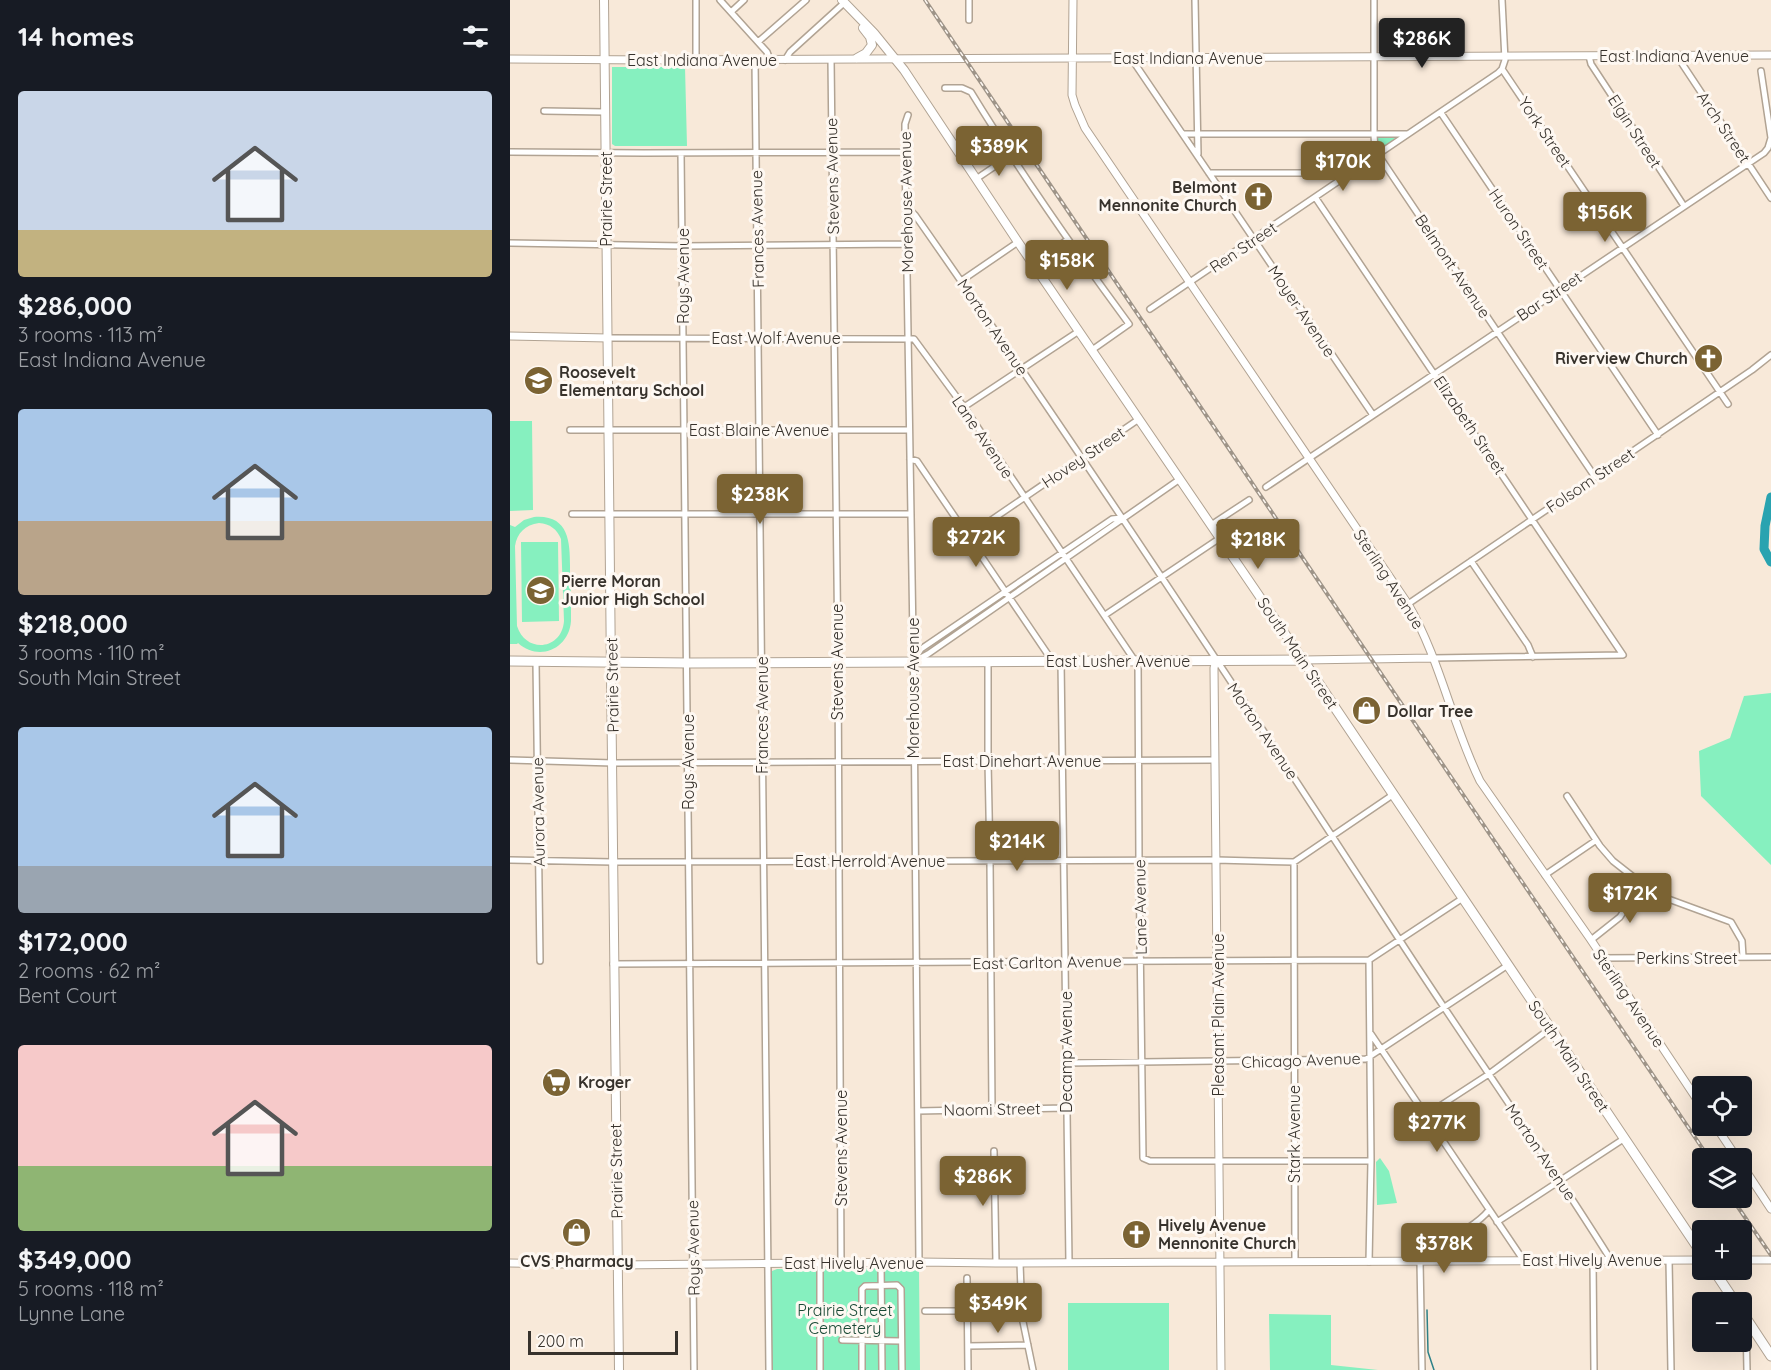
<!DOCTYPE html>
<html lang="en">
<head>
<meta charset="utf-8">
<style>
	:root { --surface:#171b24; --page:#20242c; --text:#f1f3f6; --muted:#9ea1a6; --accent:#7b6333 }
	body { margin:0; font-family:Quicksand,sans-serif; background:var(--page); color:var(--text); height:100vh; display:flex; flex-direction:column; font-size:22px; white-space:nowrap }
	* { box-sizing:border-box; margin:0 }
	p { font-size:20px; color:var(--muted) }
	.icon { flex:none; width:33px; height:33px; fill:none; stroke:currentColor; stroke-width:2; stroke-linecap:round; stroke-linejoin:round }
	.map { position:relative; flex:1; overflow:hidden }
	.panel { display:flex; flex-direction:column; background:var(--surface); width:510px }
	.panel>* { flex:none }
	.fabs { position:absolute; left:1182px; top:1076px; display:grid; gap:12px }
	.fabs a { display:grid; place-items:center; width:60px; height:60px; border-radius:6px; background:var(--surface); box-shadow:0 6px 24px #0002; font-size:30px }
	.scale { position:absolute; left:18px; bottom:15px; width:150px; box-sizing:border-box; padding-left:6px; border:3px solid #37322c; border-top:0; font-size:16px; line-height:21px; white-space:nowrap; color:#37322c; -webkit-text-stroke:4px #fef8f2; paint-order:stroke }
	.price { position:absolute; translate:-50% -51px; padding:0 14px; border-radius:6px; background:var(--accent); color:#fff; font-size:20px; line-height:39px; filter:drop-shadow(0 2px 3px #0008) }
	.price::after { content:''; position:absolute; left:50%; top:36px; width:18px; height:14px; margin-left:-9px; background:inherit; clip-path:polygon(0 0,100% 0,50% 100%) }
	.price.selected { background:#222; color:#fff }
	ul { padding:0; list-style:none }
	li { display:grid; align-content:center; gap:12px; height:318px; padding:0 18px }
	li span { display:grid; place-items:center; height:186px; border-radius:6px; color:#555 }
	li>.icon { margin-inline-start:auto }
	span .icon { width:108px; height:108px; fill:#fffc; stroke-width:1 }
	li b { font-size:26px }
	h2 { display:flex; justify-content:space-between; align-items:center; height:72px; padding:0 18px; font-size:26px }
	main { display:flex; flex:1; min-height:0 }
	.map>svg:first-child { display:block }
	.green { fill:#86f0bf; fill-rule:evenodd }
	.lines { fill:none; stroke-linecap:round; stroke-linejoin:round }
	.stream { stroke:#2d8188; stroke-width:1.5 }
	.river { stroke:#29a3b0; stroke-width:9 }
	.minor-casing { stroke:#b1a393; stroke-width:8 }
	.tertiary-casing { stroke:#b1a393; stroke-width:9 }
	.secondary-casing { stroke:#b1a393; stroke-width:10 }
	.primary-casing { stroke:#b1a393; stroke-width:11 }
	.minor { stroke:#fff; stroke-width:5 }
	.tertiary { stroke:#fff; stroke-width:7 }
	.secondary { stroke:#fff; stroke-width:8 }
	.primary { stroke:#fff; stroke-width:9 }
	.rail-casing { stroke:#9e9488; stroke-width:4 }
	.rail { stroke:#fef8f2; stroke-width:1.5; stroke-dasharray:4.5; stroke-linecap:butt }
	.labels { text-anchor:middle; stroke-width:6; stroke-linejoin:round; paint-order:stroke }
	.street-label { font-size:16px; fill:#37322c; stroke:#fef8f2 }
	.poi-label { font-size:16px; font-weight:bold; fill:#37322c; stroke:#fef8f2; text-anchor:start }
	.park-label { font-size:16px; fill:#184834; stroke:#fef8f2 }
</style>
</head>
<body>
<main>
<section class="panel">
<h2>14 homes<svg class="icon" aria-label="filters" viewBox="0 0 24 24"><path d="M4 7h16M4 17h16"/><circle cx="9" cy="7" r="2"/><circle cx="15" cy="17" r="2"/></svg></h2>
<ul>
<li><span style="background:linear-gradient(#c9d6e8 75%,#c2b280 0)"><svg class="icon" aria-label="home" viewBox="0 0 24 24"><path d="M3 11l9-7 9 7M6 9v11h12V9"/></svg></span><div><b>$286,000</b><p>3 rooms · 113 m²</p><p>East Indiana Avenue</p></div></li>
<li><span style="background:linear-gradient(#a9c7e8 60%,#b9a48a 0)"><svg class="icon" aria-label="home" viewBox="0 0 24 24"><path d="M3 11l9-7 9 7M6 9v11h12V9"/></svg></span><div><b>$218,000</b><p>3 rooms · 110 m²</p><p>South Main Street</p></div></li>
<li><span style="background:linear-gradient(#a9c7e8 75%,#9aa5b1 0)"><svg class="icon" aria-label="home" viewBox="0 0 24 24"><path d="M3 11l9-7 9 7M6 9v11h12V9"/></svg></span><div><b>$172,000</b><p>2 rooms · 62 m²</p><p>Bent Court</p></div></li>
<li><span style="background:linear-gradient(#f6c9c9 65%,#8fb573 0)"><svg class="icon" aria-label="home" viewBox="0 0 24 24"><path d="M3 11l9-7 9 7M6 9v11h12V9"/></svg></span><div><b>$349,000</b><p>5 rooms · 118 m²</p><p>Lynne Lane</p></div></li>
</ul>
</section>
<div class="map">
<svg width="1261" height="1370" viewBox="0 0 1261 1370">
	<rect width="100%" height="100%" fill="#f8e9d9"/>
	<path class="green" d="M102,67h73l2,79h-72l-3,-2z
		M868,137l16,1 1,1 -16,11 -2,-2 -1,-8z
		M0,421h22l1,89 -23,1z
		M24,517c38,-3 36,30 36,57 1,15 1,31 1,47 -2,28 -32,41 -53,22l-1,1h-7v-119l5,2 9,-7zM29,523c11,1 18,6 22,16l3,82c-2,29 -38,33 -47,5l-2,-80c2,-13 10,-21 24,-23z
		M11,542h37l1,79 -37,1z
		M1261,693v172l-70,-69 -2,-45 31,-13 14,-42z
		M870,1158l9,13 8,32 -20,2 -1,-43z
		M409,1268l1,102h-148l-1,-94 1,-5 5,-2z
		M558,1303h101v67h-101z
		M759,1314l62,1v50l47,5h-108z"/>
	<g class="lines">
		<path class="stream" d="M917,1310l1,42 6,18"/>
		<path class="river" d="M1261,497l-6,29 -1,23 7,13"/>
		<defs>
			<path id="minor" d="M186,0v60
				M210,0l47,52 3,8
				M459,0v20
				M685,0l3,154
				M864,0v135l1,15 220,327
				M221,12l13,-12
				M248,42l48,-42
				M1079,56l2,8 93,142
				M1167,56l94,142
				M621,58l242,357
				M321,59l7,603 3,602
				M245,60l14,1310
				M275,60l5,-8 54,-49
				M992,69l226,335
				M435,88h17l9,4c49,80 102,156 158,232l-37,26
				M34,111l61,1
				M931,113l217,322
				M398,115l-3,9v28l9,546 5,564
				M674,134h223
				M0,152l134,1 261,-1
				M171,153l13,1217
				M699,173h129l8,3
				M466,179l34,-23
				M805,197l308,458 -190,3
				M396,211h5l4,4c166,237 326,480 484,724 70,108 144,212 212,321
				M0,243l173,3 223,-2
				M524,264l33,-24
				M451,281l57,-39
				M640,309l348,-236 4,-4 3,-9 -3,-60
				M98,338l306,1 50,68 171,254
				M454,407l115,-76
				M60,430h339
				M400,459l7,2 136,201
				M756,487l498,-334 4,-5 3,-10 -10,-67
				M62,514h339
				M701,525l38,-25
				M458,536l171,-117
				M961,561l57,84 5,12
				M898,604l344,-234 19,-15
				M595,615l115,-77
				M404,660l7,-11 191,-130 9,-1
				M407,660l11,-6 252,-175
				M551,661l8,602
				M628,661l1,199 4,298 7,3h221
				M26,662l4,299
				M478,662v99l2,100 2,248
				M0,760l103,3 601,-3
				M1057,796l33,50 13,15 28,22 22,14 68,25 11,19 1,16
				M0,860l103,2 603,-2 78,2 100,-68
				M784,862l1,400
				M1035,875l50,-34
				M1081,940l29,-23 21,-34
				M1092,958l169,-1
				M859,960l2,201 -2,101
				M103,964l756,-4 94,-62
				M861,1034l153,227
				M556,1063l300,-4 142,-94
				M408,1111l148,-3
				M916,1115l63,-41 62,-46
				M484,1151l2,112
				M987,1222l128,-84
				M1083,1260l1,110
				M1159,1260l2,110
				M910,1261l2,109
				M931,1261c5,-28 32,-30 48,-51
				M371,1263l1,107
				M510,1263l2,54 11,53
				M310,1264v106
				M457,1278l1,92
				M415,1311h42
				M1236,1321l1,49
				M332,1340l59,1
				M458,1346l60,-1
				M352,1370v-81l3,-3 32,-1 4,4 1,81"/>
			<path id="tertiary" d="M563,0l-1,95 3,10 10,23 323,476c32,55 44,120 72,177l111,159 111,167
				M0,59l140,1 1121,-5
				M0,336l98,2
				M706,660l-2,8 7,702
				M793,660l130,-2
				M1205,1125l22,33
				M1232,1165l29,44
				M1232,1260h29
				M0,1263l107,2 302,-3 77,1 706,-3"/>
			<path id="secondary" d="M94,0c7,457 7,913 15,1370
				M332,0l32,33 30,37 114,172 285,418
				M347,58l9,-5 6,-8 -2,-8 -7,-9"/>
			<path id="primary" d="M0,661l178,2 615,-3 399,594
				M1203,1269l22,33
				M1232,1312l29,44"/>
		</defs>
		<use href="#minor" class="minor-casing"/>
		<use href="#tertiary" class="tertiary-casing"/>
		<use href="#secondary" class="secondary-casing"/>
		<use href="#primary" class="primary-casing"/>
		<use href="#minor" class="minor"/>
		<use href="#tertiary" class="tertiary"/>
		<use href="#secondary" class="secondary"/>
		<use href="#primary" class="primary"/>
		<defs>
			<path id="rail" d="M415,0l784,1158
				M1221,1197l40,58"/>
		</defs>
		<use href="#rail" class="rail-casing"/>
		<use href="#rail" class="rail"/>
	</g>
	<defs>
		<symbol id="church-disc" viewBox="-11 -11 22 22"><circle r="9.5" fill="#7b6333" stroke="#fef8f2"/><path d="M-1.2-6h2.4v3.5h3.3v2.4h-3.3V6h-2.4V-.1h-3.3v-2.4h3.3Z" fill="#fff"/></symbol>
		<symbol id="school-disc" viewBox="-11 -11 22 22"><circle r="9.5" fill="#7b6333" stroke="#fef8f2"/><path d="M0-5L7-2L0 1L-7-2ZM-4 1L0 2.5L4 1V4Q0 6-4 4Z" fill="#fff"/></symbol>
		<symbol id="shop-disc" viewBox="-11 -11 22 22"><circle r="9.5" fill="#7b6333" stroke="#fef8f2"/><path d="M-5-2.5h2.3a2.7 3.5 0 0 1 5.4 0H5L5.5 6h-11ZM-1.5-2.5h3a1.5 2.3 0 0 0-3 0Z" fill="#fff"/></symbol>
		<symbol id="supermarket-disc" viewBox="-11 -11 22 22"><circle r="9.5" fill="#7b6333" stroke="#fef8f2"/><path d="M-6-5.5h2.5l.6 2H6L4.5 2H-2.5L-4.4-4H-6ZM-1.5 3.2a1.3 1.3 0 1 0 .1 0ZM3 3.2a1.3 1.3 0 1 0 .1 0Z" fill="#fff"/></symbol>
	</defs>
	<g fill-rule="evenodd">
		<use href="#church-disc" x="732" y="180" width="33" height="33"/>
		<use href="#church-disc" x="1182" y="342" width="33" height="33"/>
		<use href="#school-disc" x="12" y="364" width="33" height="33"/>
		<use href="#school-disc" x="14" y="574" width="33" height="33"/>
		<use href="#shop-disc" x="840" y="694" width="33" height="33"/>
		<use href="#supermarket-disc" x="30" y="1066" width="33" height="33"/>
		<use href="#shop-disc" x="50" y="1216" width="33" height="33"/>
		<use href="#church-disc" x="610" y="1218" width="33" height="33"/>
	</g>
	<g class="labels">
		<g class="street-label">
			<text x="1164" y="62">East Indiana Avenue</text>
			<text x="678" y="64">East Indiana Avenue</text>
			<text x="192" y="66">East Indiana Avenue</text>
			<text transform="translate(1214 127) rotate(56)" y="6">Arch Street</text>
			<text transform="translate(1125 131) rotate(57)" y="6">Elgin Street</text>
			<text transform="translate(1035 132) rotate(56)" y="6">York Street</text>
			<text transform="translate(322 176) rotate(-91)" y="6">Stevens Avenue</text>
			<text transform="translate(96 199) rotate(-90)" y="6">Prairie Street</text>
			<text transform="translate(396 202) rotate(-91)" y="6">Morehouse Avenue</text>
			<text transform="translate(247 229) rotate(-91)" y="6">Frances Avenue</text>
			<text transform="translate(1009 229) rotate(56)" y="6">Huron Street</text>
			<text transform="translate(733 247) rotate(-34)" y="6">Ren Street</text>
			<text transform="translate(943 266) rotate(56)" y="6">Belmont Avenue</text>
			<text transform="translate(173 276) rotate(-90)" y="6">Roys Avenue</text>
			<text transform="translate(1039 296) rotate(-34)" y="6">Bar Street</text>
			<text transform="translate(792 311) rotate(56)" y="6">Moyer Avenue</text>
			<text transform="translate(483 327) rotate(56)" y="6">Morton Avenue</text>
			<text x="266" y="344">East Wolf Avenue</text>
			<text transform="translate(960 425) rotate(56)" y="6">Elizabeth Street</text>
			<text x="249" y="436">East Blaine Avenue</text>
			<text transform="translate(473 437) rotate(56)" y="6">Lane Avenue</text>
			<text transform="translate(573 457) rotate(-34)" y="6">Hovey Street</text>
			<text transform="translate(1080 480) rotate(-34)" y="6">Folsom Street</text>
			<text transform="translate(879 579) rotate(57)" y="6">Sterling Avenue</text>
			<text transform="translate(788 653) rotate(56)" y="6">South Main Street</text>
			<text x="608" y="667">East Lusher Avenue</text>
			<text transform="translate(327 662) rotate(-90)" y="6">Stevens Avenue</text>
			<text transform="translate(102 685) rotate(-91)" y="6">Prairie Street</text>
			<text transform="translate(403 688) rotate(-90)" y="6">Morehouse Avenue</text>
			<text transform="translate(252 715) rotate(-90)" y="6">Frances Avenue</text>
			<text transform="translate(753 731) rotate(56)" y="6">Morton Avenue</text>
			<text x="512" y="767">East Dinehart Avenue</text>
			<text transform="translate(178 762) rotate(-90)" y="6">Roys Avenue</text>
			<text transform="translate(28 812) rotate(-91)" y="6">Aurora Avenue</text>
			<text x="360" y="867">East Herrold Avenue</text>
			<text transform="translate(630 907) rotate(-91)" y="6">Lane Avenue</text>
			<text x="1177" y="964">Perkins Street</text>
			<text transform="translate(537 962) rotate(-1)" y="6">East Carlton Avenue</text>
			<text transform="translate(1119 998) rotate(56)" y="6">Sterling Avenue</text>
			<text transform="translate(708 1015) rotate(-90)" y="6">Pleasant Plain Avenue</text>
			<text transform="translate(556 1052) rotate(-90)" y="6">Decamp Avenue</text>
			<text transform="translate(1059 1056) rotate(56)" y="6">South Main Street</text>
			<text transform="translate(791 1060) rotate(-2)" y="6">Chicago Avenue</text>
			<text transform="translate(482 1109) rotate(-1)" y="6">Naomi Street</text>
			<text transform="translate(784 1134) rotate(-90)" y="6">Stark Avenue</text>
			<text transform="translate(331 1148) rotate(-90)" y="6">Stevens Avenue</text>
			<text transform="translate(1031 1152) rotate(56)" y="6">Morton Avenue</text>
			<text transform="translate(106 1171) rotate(-91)" y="6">Prairie Street</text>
			<text transform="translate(183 1248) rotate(-91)" y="6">Roys Avenue</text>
			<text x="1082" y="1266">East Hively Avenue</text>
			<text x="344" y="1269">East Hively Avenue</text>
		</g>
		<g class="poi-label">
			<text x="727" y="193" text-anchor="end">Belmont<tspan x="727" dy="18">Mennonite Church</tspan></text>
			<text x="1178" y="364" text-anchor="end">Riverview Church</text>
			<text x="49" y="378">Roosevelt<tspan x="49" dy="18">Elementary School</tspan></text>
			<text x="51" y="587">Pierre Moran<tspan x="51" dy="18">Junior High School</tspan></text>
			<text x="877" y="717">Dollar Tree</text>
			<text x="68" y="1088">Kroger</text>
			<text x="648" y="1231">Hively Avenue<tspan x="648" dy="18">Mennonite Church</tspan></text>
			<text x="67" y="1267" text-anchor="middle">CVS Pharmacy</text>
		</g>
		<g class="park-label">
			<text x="335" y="1316">Prairie Street<tspan x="335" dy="18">Cemetery</tspan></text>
		</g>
	</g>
</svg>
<div class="fabs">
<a><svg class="icon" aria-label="locate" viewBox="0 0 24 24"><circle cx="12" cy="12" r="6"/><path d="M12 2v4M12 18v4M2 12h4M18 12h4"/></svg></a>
<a><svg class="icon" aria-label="layers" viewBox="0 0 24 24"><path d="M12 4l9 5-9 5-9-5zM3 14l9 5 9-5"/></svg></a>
<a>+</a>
<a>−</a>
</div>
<div class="scale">200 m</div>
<b class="price selected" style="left:912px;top:69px">$286K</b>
<b class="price" style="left:489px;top:177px">$389K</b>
<b class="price" style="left:833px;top:192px">$170K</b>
<b class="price" style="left:1095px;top:243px">$156K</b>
<b class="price" style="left:557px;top:291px">$158K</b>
<b class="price" style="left:250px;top:525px">$238K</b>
<b class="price" style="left:466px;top:568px">$272K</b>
<b class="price" style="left:748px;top:570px">$218K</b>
<b class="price" style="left:507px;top:872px">$214K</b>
<b class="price" style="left:1120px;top:924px">$172K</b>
<b class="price" style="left:927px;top:1153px">$277K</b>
<b class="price" style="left:473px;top:1207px">$286K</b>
<b class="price" style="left:934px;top:1274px">$378K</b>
<b class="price" style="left:488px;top:1334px">$349K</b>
</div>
</main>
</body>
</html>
